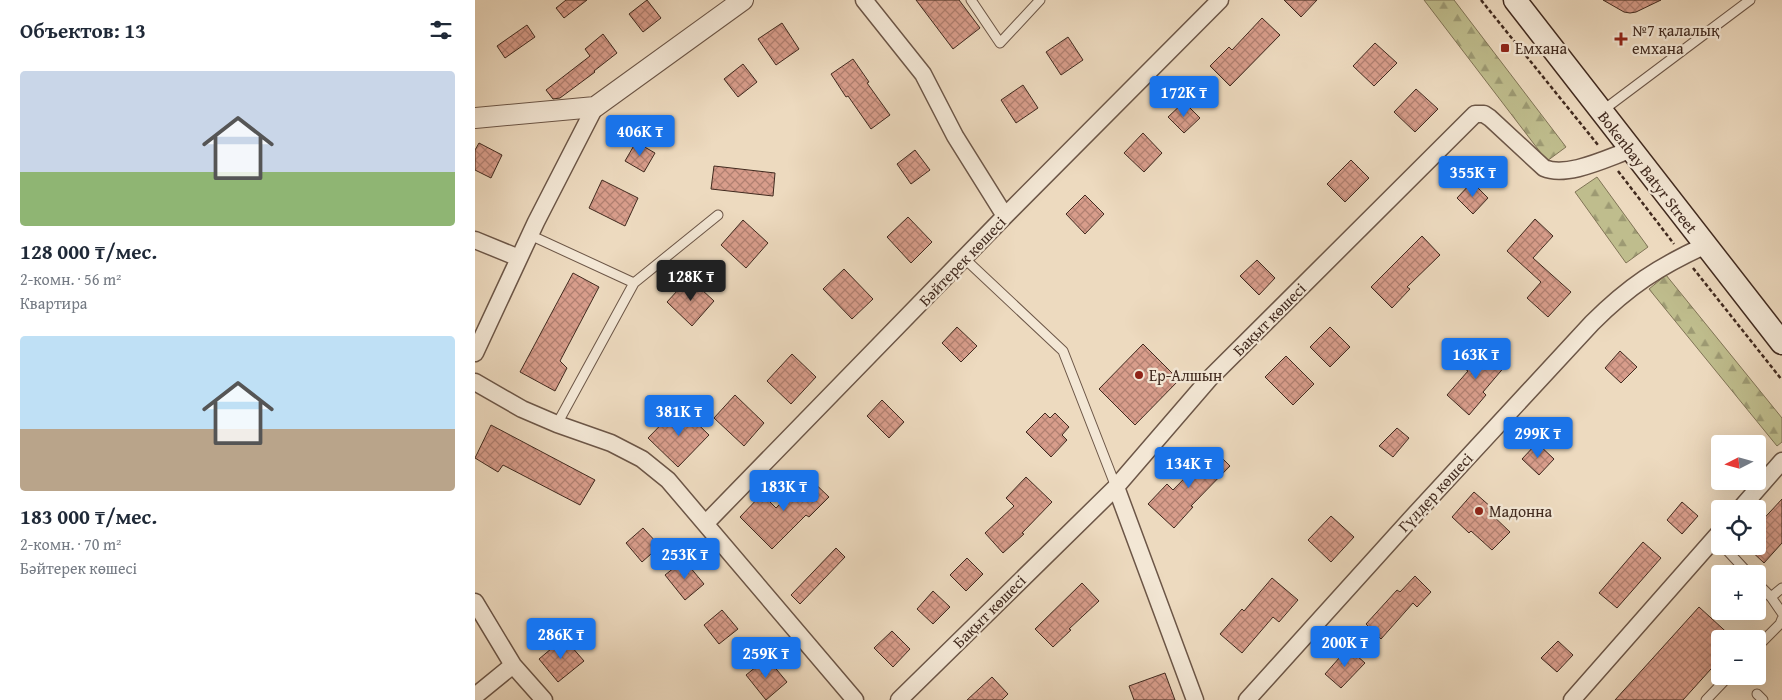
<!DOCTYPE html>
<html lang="ru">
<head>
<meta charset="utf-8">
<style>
	:root { --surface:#fff; --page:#f2f2f3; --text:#1f2937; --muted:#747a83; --accent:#1a73e8 }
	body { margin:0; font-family:"Gentium Book Plus",serif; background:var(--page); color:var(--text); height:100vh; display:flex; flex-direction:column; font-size:19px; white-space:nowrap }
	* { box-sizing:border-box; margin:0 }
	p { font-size:16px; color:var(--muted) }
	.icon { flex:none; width:28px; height:28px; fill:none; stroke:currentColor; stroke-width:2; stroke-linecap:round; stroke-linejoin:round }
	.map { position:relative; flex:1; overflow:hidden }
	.details { display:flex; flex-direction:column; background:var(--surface); width:475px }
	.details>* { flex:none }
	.needle { width:32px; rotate:264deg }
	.fabs { position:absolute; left:1236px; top:435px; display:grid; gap:10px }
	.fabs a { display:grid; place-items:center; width:55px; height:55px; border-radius:5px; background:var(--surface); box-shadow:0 5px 20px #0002; font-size:25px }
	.price { position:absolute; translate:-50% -42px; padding:0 11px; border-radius:5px; background:var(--accent); color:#fff; font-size:16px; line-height:32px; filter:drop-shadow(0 1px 2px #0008) }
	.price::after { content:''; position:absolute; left:50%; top:30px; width:15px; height:11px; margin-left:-8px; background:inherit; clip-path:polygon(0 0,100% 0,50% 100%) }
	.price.on { background:#222; color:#fff }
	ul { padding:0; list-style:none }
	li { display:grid; align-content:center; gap:10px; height:265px; padding:0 20px }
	li span { display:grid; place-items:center; height:155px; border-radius:5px; color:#555 }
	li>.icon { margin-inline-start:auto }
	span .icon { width:90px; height:90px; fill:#fffc; stroke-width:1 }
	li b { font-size:21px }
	h2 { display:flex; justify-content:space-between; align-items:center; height:60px; padding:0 20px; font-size:21px }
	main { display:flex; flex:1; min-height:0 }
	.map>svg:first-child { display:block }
	.forest { fill:url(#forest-firs); stroke:#807456 }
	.building { fill:url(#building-cross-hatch); stroke:#412a1f }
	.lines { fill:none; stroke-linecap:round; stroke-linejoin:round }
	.service-casing { stroke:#6c5647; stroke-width:11 }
	.minor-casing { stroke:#6c5647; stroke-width:19 }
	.tertiary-casing { stroke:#6c5647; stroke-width:22 }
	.secondary-casing { stroke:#412a1f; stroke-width:25 }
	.path { stroke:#412a1f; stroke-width:2.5; stroke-dasharray:4 2.5; stroke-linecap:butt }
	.service { stroke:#f3e7d5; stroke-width:9 }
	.minor { stroke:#f3e7d5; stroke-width:16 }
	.tertiary { stroke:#f3e7d5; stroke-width:20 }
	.secondary { stroke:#f3e7d5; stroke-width:22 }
	.poi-dot { fill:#8f2418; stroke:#f3e7d5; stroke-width:2 }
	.labels { text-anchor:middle; stroke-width:4.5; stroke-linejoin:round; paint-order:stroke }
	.poi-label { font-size:16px; fill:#412a1f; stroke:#f3e7d5; text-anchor:start }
	.street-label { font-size:16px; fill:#412a1f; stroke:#f3e7d5 }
</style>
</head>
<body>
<main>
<section class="details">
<h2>Объектов: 13<svg class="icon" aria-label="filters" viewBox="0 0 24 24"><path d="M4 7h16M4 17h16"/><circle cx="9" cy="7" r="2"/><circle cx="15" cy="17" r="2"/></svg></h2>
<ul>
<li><span style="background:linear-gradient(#c9d6e8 65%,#8fb573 0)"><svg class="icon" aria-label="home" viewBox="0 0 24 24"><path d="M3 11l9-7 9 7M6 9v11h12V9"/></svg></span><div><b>128 000 ₸/мес.</b><p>2-комн. · 56 m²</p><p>Квартира</p></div></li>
<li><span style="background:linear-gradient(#bfe0f5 60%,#b9a48a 0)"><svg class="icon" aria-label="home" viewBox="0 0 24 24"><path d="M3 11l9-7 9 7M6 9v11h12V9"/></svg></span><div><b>183 000 ₸/мес.</b><p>2-комн. · 70 m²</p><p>Бәйтерек көшесі</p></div></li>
</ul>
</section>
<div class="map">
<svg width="1307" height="700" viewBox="0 0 1307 700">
	<defs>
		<pattern id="forest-firs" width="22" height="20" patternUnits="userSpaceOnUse" patternTransform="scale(1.25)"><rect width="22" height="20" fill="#bfbd8d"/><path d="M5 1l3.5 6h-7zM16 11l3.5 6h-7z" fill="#9d9a73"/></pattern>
		<pattern id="building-cross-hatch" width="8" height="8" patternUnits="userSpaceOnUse" patternTransform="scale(1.25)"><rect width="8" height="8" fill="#d89d8b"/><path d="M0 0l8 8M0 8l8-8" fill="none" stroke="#b18071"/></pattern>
	</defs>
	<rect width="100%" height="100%" fill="#eddabf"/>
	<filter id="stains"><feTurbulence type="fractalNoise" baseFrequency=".004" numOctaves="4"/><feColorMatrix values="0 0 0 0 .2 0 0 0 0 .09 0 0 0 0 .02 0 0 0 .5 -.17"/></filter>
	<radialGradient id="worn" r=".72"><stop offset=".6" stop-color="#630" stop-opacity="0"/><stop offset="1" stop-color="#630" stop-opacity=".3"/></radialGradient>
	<path class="forest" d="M949,0h30l112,147 -19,14z
		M1122,177l51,70 -22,16 -51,-71z
		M1191,275l116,143v24l-5,4 -128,-157z"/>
	<path class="building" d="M91,0h21l-23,18 -8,-10z
		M172,0l14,18 -18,14 -14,-18z
		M441,0h43l21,28 -27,21z
		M809,0h33l-16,17z
		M1128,0h58l-25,12 -6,1 -6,-1z
		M787,18l18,17 -50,51 -20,-20 19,-19 3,3z
		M307,23l17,26 -23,16 -18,-26z
		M52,25l8,12 -30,21 -8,-12z
		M128,34l14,19 -23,18 1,1 -35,26 -7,1 -7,-9 44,-34 -5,-7z
		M593,37l15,23 -22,15 -15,-23z
		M900,43l22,20 -23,23 -21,-20z
		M378,59l16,23 -2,1 23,32 -19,14 -23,-33 -2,1 -15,-23z
		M268,64l14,18 -19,15 -14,-18z
		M548,85l15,23 -22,15 -15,-23z
		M941,89l22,20 -23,23 -21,-20z
		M709,102l16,16 -16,15 -16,-16z
		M668,133l19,20 -18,19 -20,-19z
		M161,142l19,11 -11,19 -19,-11z
		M4,143l23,12 -11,23 -16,-8v-20z
		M440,150l15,20 -19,14 -14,-20z
		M876,160l18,18 -24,24 -18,-18z
		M239,166l61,7 -2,23 -62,-7z
		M127,180l36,18 -13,28 -36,-18z
		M997,182l16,16 -15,16 -16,-16z
		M610,195l19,19 -19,20 -19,-20z
		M433,217l24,25 -21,21 -24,-26z
		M1060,219l18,17 -20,22 38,34 -23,25 -21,-19 14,-16 -34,-31z
		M268,220l25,23 -22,25 -25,-23z
		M947,236l18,19 -33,32 3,2 -18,19 -21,-21z
		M782,260l18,18 -16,17 -19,-19z
		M369,269l29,30 -21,20 -29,-30z
		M98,273l26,14 -39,74 7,7 -12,23 -35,-19z
		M214,278l25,23 -22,25 -25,-24z
		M482,327l20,19 -16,16 -19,-19z
		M855,327l20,20 -20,20 -20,-20z
		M668,344l36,36 -44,45 -36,-36z
		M1009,346l22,19 -23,27 3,3 -17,20 -22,-20 21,-24 -3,-2z
		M1145,351l17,16 -16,16 -16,-15z
		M317,354l24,23 -25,27 -24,-23z
		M811,356l28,28 -21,21 -28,-28z
		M260,395l29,28 -20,23 -30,-28z
		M407,400l22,22 -15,16 -22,-22z
		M204,406l30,29 -31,32 -30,-29z
		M570,413l5,5 5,-5 14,14 -7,8 5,5 -16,17 -25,-25z
		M16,425l104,55 -15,25 -77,-40 -5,7 -23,-14z
		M922,428l12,10 -16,19 -14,-11z
		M1062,443l17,16 -15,16 -17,-16z
		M738,449l17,17 -39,40 2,1 -19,21 -26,-24 19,-20 6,6z
		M332,476l22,21 -20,20 -3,-2 -34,34 -32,-32 22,-23 14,14z
		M551,477l26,25 -30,31 2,1 -21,19 -18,-20 29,-27 -8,-8z
		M999,492l18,16 -3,4 21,20 -18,18 -21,-19 -2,2 -17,-16z
		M1307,499v44l-18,20 -18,-17h11v-20z
		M1207,502l16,14 -16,18 -15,-14z
		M856,516l23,21 -23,25 -23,-22z
		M168,528l17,18 -18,16 -16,-19z
		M1168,542l18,16 -44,50 -18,-15z
		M361,548l9,9 -45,47 -9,-9z
		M492,558l16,16 -17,17 -16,-16z
		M209,560l20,24 -19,16 -20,-25z
		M940,576l16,16 -14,15 -4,-4 -32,36 -15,-15 31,-34 3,2z
		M797,578l26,22 -19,22 -6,-5 -31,36 -22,-19 22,-25 2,2z
		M607,583l17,18 -30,28 2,1 -18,17 -18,-18z
		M458,591l17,16 -17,17 -16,-15z
		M1224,607l35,32h-14v20l-37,41h-68z
		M247,610l16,19 -19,15 -15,-19z
		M417,631l18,18 -17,18 -19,-19z
		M89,638l20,23 -26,21 -19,-23z
		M1083,641l15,14 -16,17 -16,-14z
		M873,648l17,15 -24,25 -16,-14z
		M292,658l20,24 -21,18 -20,-25z
		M690,673l10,27h-41l-5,-14z
		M517,677l16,17 -6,6h-35z"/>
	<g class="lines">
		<defs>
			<path id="service" d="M496,0l29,43 40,-43
				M1127,111l148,-111
				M55,235l104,48
				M490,259l98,92 53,136
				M82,424l77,-141 84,-68
				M1248,546l26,28
				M1282,583l14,14 11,16
				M1296,597l11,-9
				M1282,647l23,-23 2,-5
				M1282,694l6,6
				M1231,700l23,-24"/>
			<path id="minor" d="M389,0l59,74 32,62 50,80
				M0,240l44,18
				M0,353l61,-131 59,-115
				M0,382l47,27 35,15 54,19 31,16 26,21 187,220
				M641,487l79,213
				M1265,509l42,-48
				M231,523l299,-307 215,-216
				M0,602l38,63 31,35
				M0,696l38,-31
				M424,700l217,-213 94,-109 265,-264h9l6,4 54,50c23,10 63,-10 86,-18
				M772,700l160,-177 185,-200c37,-37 66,-56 114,-78
				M1097,700l148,-168"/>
			<path id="tertiary" d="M0,118l120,-11 148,-107"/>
			<path id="secondary" d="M1040,0l267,343"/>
		</defs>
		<use href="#service" class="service-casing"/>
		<use href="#minor" class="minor-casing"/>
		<use href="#tertiary" class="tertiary-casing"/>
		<use href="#secondary" class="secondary-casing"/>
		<path class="path" d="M1006,0l117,145
			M1143,171l56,73
			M1218,268l89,112"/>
		<use href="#service" class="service"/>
		<use href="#minor" class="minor"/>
		<use href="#tertiary" class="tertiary"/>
		<use href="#secondary" class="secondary"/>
	</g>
	<g class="poi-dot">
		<path d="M1143.5 31.5h5v5h5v5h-5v5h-5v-5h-5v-5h5z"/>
		<rect x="1025" y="43" width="10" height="10" rx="2.5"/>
		<circle cx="664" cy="375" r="5"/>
		<circle cx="1004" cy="511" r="5"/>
	</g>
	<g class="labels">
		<g class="poi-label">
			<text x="1157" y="36">№7 қалалық<tspan x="1157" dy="18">емхана</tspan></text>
			<text x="1040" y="54">Емхана</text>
			<text x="674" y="381">Ер-Алшын</text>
			<text x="1014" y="517">Мадонна</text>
		</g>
		<g class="street-label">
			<text transform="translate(1173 172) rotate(52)" y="6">Bokenbay Batyr Street</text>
			<text transform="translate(487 261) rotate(-46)" y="6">Бәйтерек көшесі</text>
			<text transform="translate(794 319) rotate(-45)" y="6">Бақыт көшесі</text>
			<text transform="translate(960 492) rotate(-47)" y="6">Гүлдер көшесі</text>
			<text transform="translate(514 611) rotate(-45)" y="6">Бақыт көшесі</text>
		</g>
	</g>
	<rect width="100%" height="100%" filter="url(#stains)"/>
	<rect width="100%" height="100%" fill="url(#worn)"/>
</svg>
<div class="fabs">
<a><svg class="needle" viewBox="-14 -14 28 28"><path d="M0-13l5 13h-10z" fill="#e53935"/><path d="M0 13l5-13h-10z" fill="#747a83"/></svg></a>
<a><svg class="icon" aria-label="locate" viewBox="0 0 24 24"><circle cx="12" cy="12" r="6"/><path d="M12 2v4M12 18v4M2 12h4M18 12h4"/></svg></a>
<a>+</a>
<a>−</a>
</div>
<b class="price" style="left:709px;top:118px">172K ₸</b>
<b class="price" style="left:165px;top:157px">406K ₸</b>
<b class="price" style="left:998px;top:198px">355K ₸</b>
<b class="price on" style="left:216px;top:302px">128K ₸</b>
<b class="price" style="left:1001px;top:380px">163K ₸</b>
<b class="price" style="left:204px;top:437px">381K ₸</b>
<b class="price" style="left:1063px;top:459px">299K ₸</b>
<b class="price" style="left:714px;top:489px">134K ₸</b>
<b class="price" style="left:309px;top:512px">183K ₸</b>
<b class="price" style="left:210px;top:580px">253K ₸</b>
<b class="price" style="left:86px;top:660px">286K ₸</b>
<b class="price" style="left:870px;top:668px">200K ₸</b>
<b class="price" style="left:291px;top:679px">259K ₸</b>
</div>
</main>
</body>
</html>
